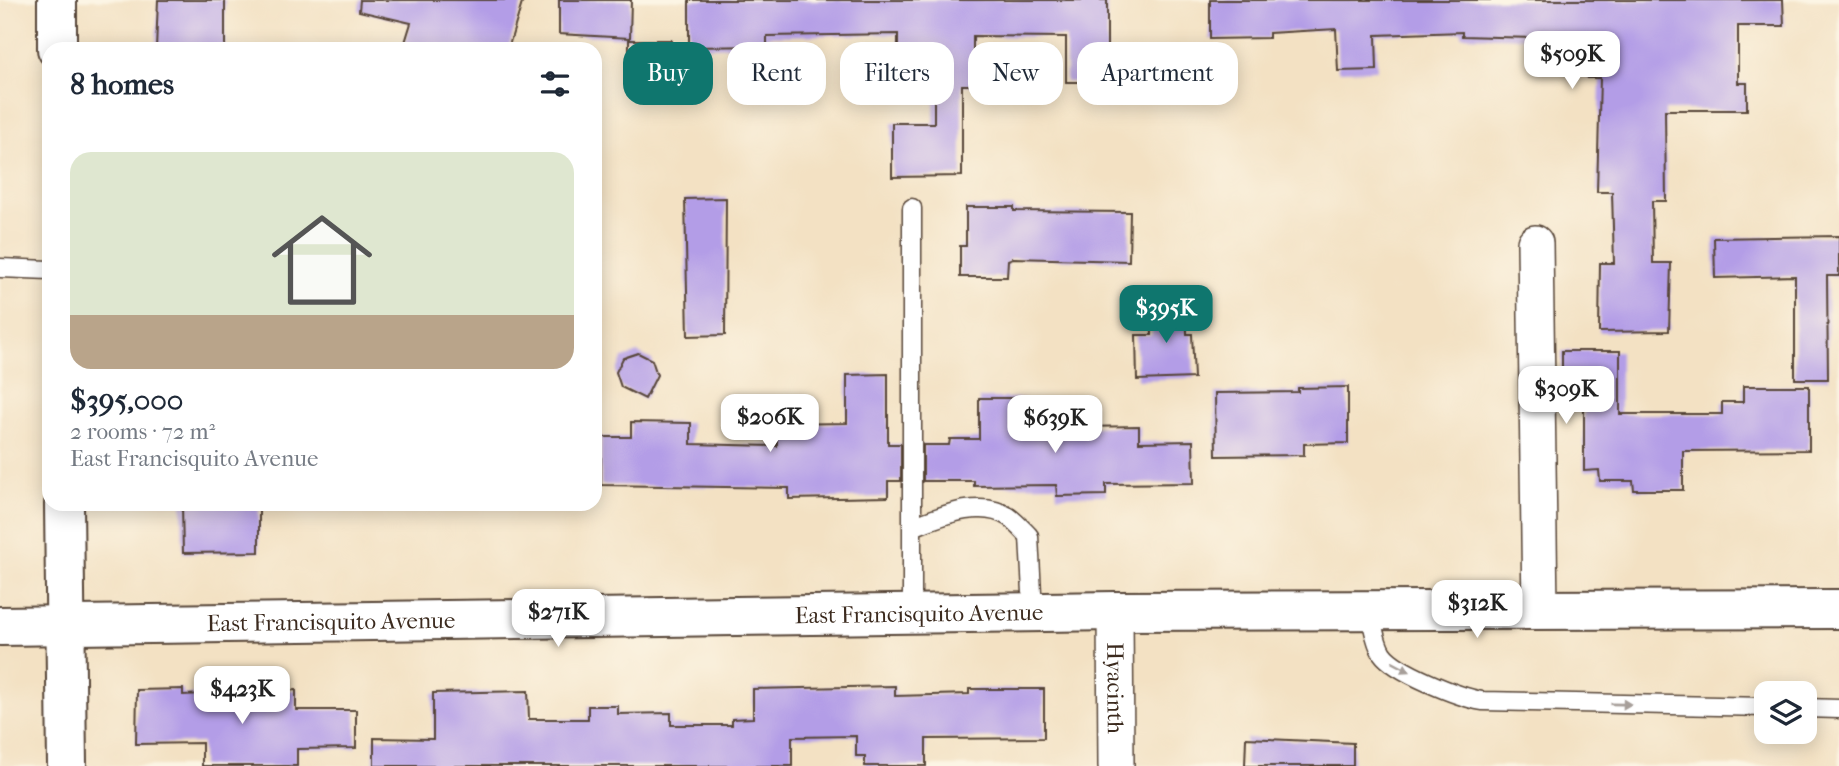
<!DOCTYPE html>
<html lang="en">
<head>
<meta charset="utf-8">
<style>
	:root { --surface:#fff; --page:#f2f2f3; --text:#1f2937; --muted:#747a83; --accent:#0f766e }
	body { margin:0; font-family:"IM FELL French Canon",serif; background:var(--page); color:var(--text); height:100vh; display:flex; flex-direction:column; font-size:26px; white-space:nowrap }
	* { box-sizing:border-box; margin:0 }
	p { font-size:23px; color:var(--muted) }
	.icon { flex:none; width:38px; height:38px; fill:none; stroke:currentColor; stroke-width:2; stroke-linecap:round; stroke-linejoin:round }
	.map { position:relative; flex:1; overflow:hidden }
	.details { position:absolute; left:42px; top:42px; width:560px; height:469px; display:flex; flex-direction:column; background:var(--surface); border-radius:21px; box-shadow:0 4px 18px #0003 }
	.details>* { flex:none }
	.top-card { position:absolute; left:623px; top:42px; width:665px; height:63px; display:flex; gap:14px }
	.buttons { position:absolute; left:1754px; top:681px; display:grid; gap:14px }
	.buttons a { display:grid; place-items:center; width:63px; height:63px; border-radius:14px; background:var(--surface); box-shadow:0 4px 18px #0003; font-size:35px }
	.price { position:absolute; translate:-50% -60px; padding:0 16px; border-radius:14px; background:#fff; color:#222; font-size:23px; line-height:46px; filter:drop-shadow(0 2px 4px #0008) }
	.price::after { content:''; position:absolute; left:50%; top:42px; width:21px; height:16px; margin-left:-10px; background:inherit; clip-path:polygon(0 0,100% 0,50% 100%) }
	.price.selected { background:var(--accent); color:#fff }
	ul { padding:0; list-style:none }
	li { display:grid; align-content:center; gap:14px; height:371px; padding:0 28px }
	li span { display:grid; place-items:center; height:217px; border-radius:21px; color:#555 }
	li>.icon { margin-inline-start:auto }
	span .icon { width:126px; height:126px; fill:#fffc; stroke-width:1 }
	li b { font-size:30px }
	h2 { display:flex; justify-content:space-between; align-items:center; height:84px; padding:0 28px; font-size:30px }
	.pill { padding:0 24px; border-radius:21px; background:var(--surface); box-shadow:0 4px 18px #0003; font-size:24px; line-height:63px }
	.pill.selected { background:var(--accent); color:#fff }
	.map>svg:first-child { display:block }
	.building { fill:#b39de7 }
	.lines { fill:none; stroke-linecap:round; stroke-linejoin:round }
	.lane-casing { stroke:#574537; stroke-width:21 }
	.street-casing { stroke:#574537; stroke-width:38 }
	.secondary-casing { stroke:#574537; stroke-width:42 }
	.lane { stroke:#fff; stroke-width:18 }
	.street { stroke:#fff; stroke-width:35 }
	.secondary { stroke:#fff; stroke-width:38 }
	.oneway { fill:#a79f9a }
	.labels { text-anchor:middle; stroke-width:5; stroke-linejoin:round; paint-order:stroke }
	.street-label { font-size:23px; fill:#3b2a1e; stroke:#fcf5e5 }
</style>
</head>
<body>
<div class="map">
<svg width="1839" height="766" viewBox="0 0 1839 766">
	<rect width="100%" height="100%" fill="#fcf5e5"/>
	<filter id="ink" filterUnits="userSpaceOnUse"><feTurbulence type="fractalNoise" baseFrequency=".0143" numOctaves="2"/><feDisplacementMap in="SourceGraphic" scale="14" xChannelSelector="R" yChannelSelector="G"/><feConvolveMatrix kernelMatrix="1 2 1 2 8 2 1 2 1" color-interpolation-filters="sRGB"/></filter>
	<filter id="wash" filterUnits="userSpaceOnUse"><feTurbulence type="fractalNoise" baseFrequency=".00686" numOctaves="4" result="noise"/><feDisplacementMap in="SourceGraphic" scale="28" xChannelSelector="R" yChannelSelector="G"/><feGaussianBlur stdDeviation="1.57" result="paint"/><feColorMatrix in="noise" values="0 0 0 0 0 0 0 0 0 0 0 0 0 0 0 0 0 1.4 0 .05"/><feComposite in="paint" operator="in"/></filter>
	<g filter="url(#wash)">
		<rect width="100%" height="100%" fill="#f3e1c3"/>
		<g id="blocks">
			<path class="building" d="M158,0h67v49h-69z
				M360,0h163l-15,49h-105l8,-26 -52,-12z
				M559,0h72l-1,38 -71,-4z
				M689,0h418v82h-41v-45l-93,-1v49h-11v91l-70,1v-54h42v-61l-36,1v-29l-131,2v10l-78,1z
				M1210,0h573l1,26h-46v57h9v27h-82l1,91h-14l1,62h18l-2,68 -70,1 1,-69h14l-2,-71h-15l3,-114h-13v-14h-22v-25l-103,-3v-4l-86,3 1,35 -39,1 -2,-42 -67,4v5l-59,1z
				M629,40h42v44l-42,-1z
				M726,198l-1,137 -37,1 -3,-137z
				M966,207h48v4l116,1 -1,49 -116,-3 -5,2 -1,17h-47v-31h6z
				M1839,236v40h-12l1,103h-33v-103l-80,2 -1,-40z
				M1186,303l1,31h5l2,44 -57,2 -1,-45h16l-1,-31z
				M1562,351h58v63h102v-12h21v-16h66v64l-126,1v39h-49l-1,-9h-33l-1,-11 -15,1v-83h-22z
				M638,353l14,7 5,15 -12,24 -24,-12 -5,-15 7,-14z
				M888,374v70h13v37h-13v16l-99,2v-11l-188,-3v-48h30v-15l60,1v21l86,2v-22l70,-1v-48z
				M1348,387v56l-44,1v11l-88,1 -1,-63 83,-1v-4z
				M979,398h45v30l115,-2v16l54,-1 1,42 -88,1v11l-49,1 -1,-11 -82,1v-5h-51v-36h26l1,-6h29z
				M182,504h77v48l-76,1z
				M895,686v10l74,-2v-5h75v49l-118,1v27h-61v-10h-9v-20l-64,1v29h-418v-28l59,1v-46l95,-2 1,28h59v-13h30v8l53,-1v12h61v-6l21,-1v-29z
				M183,689v6l113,-5v20h60v38l-59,1v17h-95v-23l-66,1 1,-54z
				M1246,738l107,5v23h-108z"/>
		</g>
	</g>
	<g filter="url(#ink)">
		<use href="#blocks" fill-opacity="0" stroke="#574537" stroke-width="2"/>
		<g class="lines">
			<defs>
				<path id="lane" d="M912,208v406
					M0,268l49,2
					M912,527c27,-10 69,-29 97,-10 7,5 14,13 20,19l4,76
					M1369,611c4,13 6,31 13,42 13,19 77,44 100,48l284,6
					M1804,708l35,1"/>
				<g id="street">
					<path d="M1535,243l5,367"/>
					<path id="s1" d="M1115,611l1,155"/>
				</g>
				<g id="secondary">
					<path d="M57,0v49"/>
					<path d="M64,504l3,262"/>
					<path id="s2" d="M0,626l1115,-15 724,-2"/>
				</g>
			</defs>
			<use href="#lane" class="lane-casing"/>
			<use href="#street" class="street-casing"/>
			<use href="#secondary" class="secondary-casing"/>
			<use href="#lane" class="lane"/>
			<use href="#street" class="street"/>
			<use href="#secondary" class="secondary"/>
		</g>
		<defs><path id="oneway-solid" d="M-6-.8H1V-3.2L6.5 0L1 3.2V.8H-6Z" transform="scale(1.75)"/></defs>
		<g class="oneway">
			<use href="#oneway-solid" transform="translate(1401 667) rotate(28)"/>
			<use href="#oneway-solid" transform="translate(1621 704) rotate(1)"/>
		</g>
	</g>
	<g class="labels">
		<g class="street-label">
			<text dy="8" stroke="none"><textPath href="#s2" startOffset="919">East Francisquito Avenue</textPath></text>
			<text dy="8" stroke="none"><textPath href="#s2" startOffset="331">East Francisquito Avenue</textPath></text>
			<text dy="8" stroke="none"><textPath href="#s1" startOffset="77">Hyacinth</textPath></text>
		</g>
	</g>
</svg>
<div class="buttons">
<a><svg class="icon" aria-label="layers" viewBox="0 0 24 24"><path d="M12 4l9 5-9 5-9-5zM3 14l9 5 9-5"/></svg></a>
</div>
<b class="price" style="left:1572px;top:91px">$509K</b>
<b class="price selected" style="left:1166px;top:345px">$395K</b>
<b class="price" style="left:1566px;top:426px">$309K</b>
<b class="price" style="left:770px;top:454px">$206K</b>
<b class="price" style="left:1055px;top:455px">$639K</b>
<b class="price" style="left:1477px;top:640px">$312K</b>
<b class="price" style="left:558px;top:649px">$271K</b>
<b class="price" style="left:242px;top:726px">$423K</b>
<div class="top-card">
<a class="pill selected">Buy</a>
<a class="pill">Rent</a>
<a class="pill">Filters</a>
<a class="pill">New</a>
<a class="pill">Apartment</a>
</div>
<section class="details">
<h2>8 homes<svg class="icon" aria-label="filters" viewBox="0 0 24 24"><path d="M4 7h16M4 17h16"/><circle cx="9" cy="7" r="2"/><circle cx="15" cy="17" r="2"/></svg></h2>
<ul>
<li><span style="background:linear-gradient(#dfe7d0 75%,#b9a48a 0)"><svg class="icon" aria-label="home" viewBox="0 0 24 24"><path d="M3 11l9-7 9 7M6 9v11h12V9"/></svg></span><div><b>$395,000</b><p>2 rooms · 72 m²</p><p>East Francisquito Avenue</p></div></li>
</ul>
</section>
</div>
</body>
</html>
